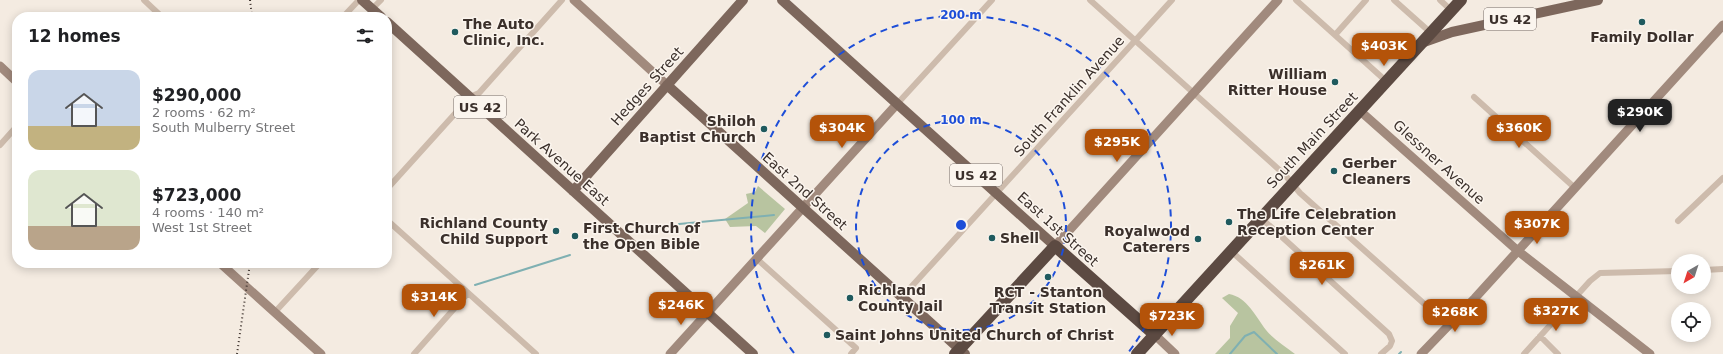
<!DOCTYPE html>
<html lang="en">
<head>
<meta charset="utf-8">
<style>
	:root { --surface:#fff; --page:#f6f6f6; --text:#202124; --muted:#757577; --accent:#b45309 }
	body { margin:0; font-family:"DejaVu Sans",sans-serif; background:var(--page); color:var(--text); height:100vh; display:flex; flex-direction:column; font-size:15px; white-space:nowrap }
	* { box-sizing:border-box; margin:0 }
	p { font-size:13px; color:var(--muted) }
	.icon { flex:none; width:22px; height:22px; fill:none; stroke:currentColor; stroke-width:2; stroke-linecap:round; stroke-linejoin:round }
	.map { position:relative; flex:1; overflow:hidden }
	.side { position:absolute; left:12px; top:12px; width:380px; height:256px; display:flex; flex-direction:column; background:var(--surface); border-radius:16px; box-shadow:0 2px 10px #0003 }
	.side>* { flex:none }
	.needle { width:26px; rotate:219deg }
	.tools { position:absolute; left:1671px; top:254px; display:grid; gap:8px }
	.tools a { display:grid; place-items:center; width:40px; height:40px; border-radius:50%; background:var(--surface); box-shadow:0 2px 10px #0003; font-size:20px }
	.price { position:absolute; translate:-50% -34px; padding:0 9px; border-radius:8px; background:var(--accent); color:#fff; font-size:13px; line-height:26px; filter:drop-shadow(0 1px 2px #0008) }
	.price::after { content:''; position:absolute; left:50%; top:24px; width:12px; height:9px; margin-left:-6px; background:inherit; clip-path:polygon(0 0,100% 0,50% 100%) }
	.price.selected { background:#222; color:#fff }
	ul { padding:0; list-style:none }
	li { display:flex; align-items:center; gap:12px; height:100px; padding:0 16px }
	li span { display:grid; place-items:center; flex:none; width:112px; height:80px; border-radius:12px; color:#555 }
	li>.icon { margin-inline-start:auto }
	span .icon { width:48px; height:48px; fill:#fffc; stroke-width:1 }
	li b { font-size:17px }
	h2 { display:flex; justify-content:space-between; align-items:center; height:48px; padding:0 16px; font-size:17px }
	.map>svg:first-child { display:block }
	.green { fill:#b8c4a0 }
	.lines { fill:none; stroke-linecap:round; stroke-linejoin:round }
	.stream { stroke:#7fb0b2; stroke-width:2 }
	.street { stroke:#cdbbac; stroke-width:6 }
	.secondary { stroke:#a18a7d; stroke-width:9 }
	.primary { stroke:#7d675c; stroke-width:10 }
	.highway { stroke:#5c4a42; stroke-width:12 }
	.rail { stroke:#3b302b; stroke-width:2; stroke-dasharray:1 3; stroke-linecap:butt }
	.ring { fill:none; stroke:#1d4ed8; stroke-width:2; stroke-dasharray:7 5 }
	.poi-dot { fill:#1f5a5e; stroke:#fbf5ee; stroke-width:1.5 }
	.labels { text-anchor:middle; stroke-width:3; stroke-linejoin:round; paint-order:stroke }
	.shield { fill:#fbf5ee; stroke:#756b66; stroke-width:1 }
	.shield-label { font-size:13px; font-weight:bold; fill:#3b302b }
	.poi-label { font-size:14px; font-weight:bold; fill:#3b302b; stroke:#fbf5ee; text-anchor:start }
	.street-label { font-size:14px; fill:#3b302b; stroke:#fbf5ee }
	.centre { fill:#1d4ed8; stroke:#fbf5ee; stroke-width:2 }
	.ring-label { font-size:12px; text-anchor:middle; font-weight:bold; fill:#1d4ed8; stroke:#fbf5ee; stroke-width:3; stroke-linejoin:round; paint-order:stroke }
</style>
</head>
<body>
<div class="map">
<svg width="1723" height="354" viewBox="0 0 1723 354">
	<rect width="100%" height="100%" fill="#f4ebe1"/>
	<path class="green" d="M758,186l27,23 -20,24 -9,-7 -26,1 -5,-8 23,-16 -2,-9 9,-2z
		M1229,294c18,3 27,23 37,36 7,9 20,17 29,24h-80l15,-16v-12l8,-13 -16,-15z"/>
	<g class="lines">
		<path class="stream" d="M679,224l95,-9
			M475,285l95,-30
			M1230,354l15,-18 9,-4 23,22
			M1399,354l2,-2"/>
		<path class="street" d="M144,0l18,17
			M1090,0l195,175 15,18 148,132
			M1296,0l90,81
			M1394,0l37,33
			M1440,0l12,11
			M372,9l9,-9
			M343,17l16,-17
			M1335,35l31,-35
			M1474,97l101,91
			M897,104l95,-104
			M0,145l17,-19
			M387,189l83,-92 9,-4 83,-93
			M1261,218l128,116 3,7 -2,5 -9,8
			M387,220l149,134
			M1678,221l45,-43
			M1231,251l114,103
			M757,259l99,89 -5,6
			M1704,270l19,-1
			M902,297l270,-297
			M275,312l45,-49
			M1540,336l18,18
			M414,354l54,-61
			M1524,354l66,-73 10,-8 78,-2"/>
		<path class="secondary" d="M574,0l93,85
			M0,66l17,16
			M1359,110l159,141 132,103
			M1055,246l223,-246
			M220,263l101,91
			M1155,335l20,19
			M670,354l227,-250
			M1421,354l54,-56 248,-273"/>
		<path class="primary" d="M362,0l19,17
			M782,0l273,246
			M387,22l366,332
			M1424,42l28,-10 146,-32
			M667,85l298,269
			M573,191l170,-191"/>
		<path class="highway" d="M955,354l100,-108 100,89
			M1137,354l324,-354"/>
		<path class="rail" d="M250,0l2,17
			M237,354l13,-91"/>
	</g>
	<g class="ring">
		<circle cx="961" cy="225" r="105"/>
		<path d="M794 353A210 210 0 1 1 1128 353"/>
	</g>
	<g class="poi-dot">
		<circle cx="1642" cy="22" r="4"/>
		<circle cx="455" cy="32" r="4"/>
		<circle cx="1335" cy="82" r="4"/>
		<circle cx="764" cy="129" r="4"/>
		<circle cx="1334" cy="171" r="4"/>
		<circle cx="1229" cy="222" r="4"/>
		<circle cx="556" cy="231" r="4"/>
		<circle cx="575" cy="236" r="4"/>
		<circle cx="992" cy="238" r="4"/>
		<circle cx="1198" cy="239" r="4"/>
		<circle cx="1048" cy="277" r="4"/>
		<circle cx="850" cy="298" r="4"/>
		<circle cx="827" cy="335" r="4"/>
	</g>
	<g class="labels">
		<g class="shield">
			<rect x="1484" y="8" width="52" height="22" rx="3"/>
			<rect x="454" y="96" width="52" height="22" rx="3"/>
			<rect x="950" y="164" width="52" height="22" rx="3"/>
		</g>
		<g class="shield-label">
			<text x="1510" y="24">US 42</text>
			<text x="480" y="112">US 42</text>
			<text x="976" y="180">US 42</text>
		</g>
		<g class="poi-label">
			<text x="463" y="29">The Auto<tspan x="463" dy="16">Clinic, Inc.</tspan></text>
			<text x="1642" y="42" text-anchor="middle">Family Dollar</text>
			<text x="1327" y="79" text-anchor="end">William<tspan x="1327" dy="16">Ritter House</tspan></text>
			<text x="756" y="126" text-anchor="end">Shiloh<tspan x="756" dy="16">Baptist Church</tspan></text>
			<text x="1342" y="168">Gerber<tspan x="1342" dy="16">Cleaners</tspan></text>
			<text x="1237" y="219">The Life Celebration<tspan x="1237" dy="16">Reception Center</tspan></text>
			<text x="548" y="228" text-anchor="end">Richland County<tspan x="548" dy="16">Child Support</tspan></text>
			<text x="583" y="233">First Church of<tspan x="583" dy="16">the Open Bible</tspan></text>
			<text x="1190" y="236" text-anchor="end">Royalwood<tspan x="1190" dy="16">Caterers</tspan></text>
			<text x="1000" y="243">Shell</text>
			<text x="858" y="295">Richland<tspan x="858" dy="16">County Jail</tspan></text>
			<text x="1048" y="297" text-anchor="middle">RCT - Stanton<tspan x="1048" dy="16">Transit Station</tspan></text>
			<text x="835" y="340">Saint Johns United Church of Christ</text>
		</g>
		<g class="street-label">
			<text transform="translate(647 86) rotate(-48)" y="5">Hedges Street</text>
			<text transform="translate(1069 96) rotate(-48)" y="5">South Franklin Avenue</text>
			<text transform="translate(1312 140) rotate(-47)" y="5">South Main Street</text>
			<text transform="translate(562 162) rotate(42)" y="5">Park Avenue East</text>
			<text transform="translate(1439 162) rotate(42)" y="5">Glessner Avenue</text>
			<text transform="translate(805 191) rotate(42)" y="5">East 2nd Street</text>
			<text transform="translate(1058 229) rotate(42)" y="5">East 1st Street</text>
		</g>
	</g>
	<circle cx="961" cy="225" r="6" class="centre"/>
	<g class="ring-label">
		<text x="961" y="19">200 m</text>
		<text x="961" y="124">100 m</text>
	</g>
</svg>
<div class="tools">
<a><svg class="needle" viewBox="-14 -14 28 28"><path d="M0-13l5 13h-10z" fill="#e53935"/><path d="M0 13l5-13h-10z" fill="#757577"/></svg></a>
<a><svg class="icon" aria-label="locate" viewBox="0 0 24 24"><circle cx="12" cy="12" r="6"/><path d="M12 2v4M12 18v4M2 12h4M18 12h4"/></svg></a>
</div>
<b class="price" style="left:1384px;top:67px">$403K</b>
<b class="price selected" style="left:1640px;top:133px">$290K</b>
<b class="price" style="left:842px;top:149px">$304K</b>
<b class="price" style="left:1519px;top:149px">$360K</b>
<b class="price" style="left:1117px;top:163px">$295K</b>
<b class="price" style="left:1537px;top:245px">$307K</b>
<b class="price" style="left:1322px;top:286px">$261K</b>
<b class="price" style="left:434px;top:318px">$314K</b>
<b class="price" style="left:681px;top:326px">$246K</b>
<b class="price" style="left:1556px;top:332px">$327K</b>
<b class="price" style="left:1455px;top:333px">$268K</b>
<b class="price" style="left:1172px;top:337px">$723K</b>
<section class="side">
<h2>12 homes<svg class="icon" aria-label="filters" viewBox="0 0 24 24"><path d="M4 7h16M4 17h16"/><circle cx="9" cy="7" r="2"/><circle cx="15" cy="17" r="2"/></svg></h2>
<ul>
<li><span style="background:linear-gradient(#c9d6e8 70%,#c2b280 0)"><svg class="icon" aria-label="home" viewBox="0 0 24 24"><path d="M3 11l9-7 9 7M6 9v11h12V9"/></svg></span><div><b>$290,000</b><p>2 rooms · 62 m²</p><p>South Mulberry Street</p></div></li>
<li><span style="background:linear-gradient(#dfe7d0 70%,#b9a48a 0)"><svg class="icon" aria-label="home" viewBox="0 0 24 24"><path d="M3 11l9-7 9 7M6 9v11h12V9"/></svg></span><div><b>$723,000</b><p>4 rooms · 140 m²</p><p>West 1st Street</p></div></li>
</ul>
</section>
</div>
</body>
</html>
